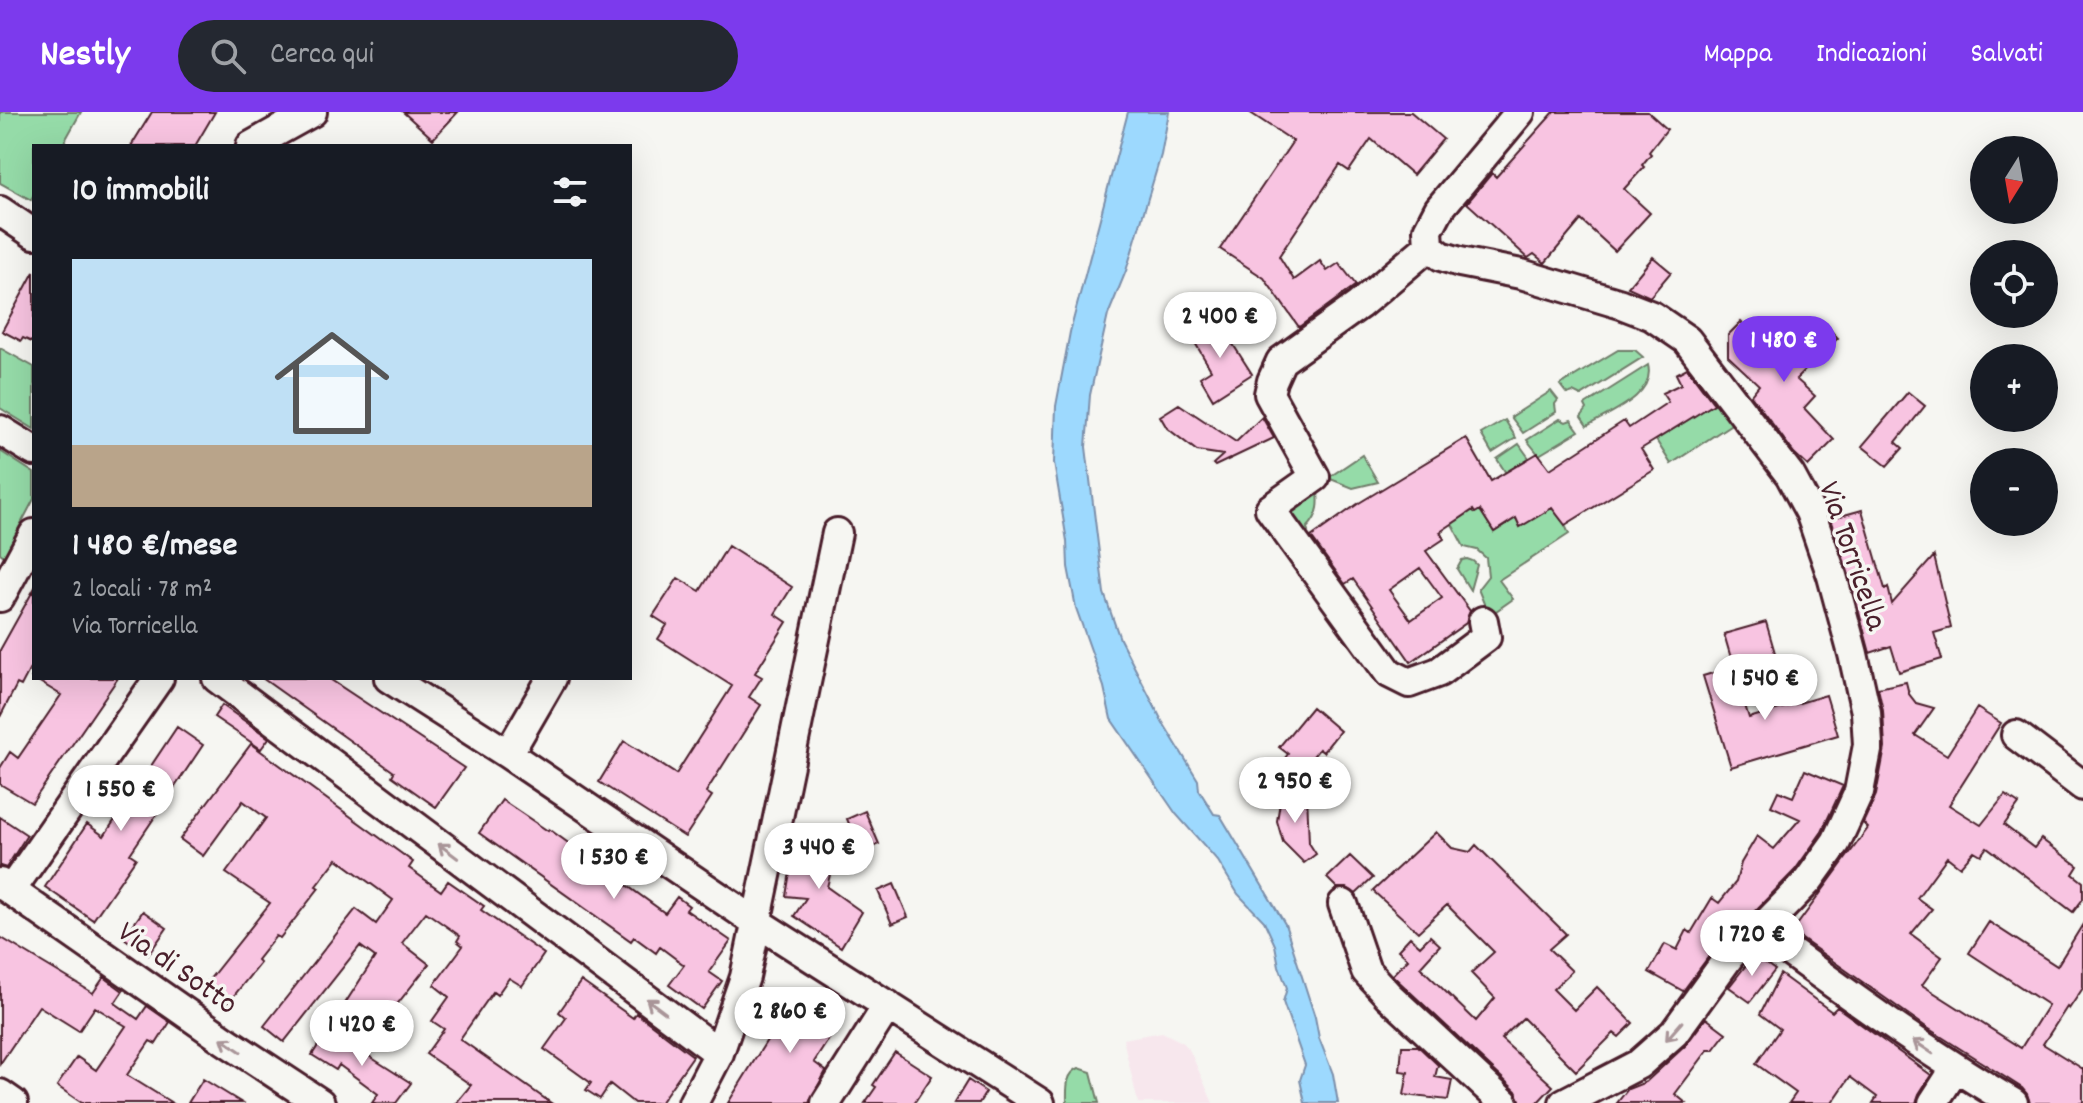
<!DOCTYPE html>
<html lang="it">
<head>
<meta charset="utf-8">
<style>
	:root { --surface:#171b24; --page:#242831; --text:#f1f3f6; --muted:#9ea1a6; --accent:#7c3aed }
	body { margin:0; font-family:Dekko,sans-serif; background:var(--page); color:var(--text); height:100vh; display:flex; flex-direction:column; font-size:30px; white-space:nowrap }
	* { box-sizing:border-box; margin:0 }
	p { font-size:26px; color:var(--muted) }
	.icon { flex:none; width:44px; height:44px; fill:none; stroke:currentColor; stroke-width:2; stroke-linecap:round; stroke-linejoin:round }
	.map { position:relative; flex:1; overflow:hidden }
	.panel { position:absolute; left:32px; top:32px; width:600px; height:536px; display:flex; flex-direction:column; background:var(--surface); border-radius:0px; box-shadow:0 8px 32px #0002 }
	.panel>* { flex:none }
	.needle { width:52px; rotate:191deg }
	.buttons { position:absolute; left:1970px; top:24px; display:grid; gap:16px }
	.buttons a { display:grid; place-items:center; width:88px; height:88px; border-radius:50%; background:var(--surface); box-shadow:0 8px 32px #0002; font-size:40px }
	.price { position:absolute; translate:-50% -68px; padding:0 18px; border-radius:28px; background:#fff; color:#222; font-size:26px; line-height:52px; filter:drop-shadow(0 2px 4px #0008) }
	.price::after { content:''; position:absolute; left:50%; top:48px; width:24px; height:18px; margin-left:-12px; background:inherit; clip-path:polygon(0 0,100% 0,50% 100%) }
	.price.active { background:var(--accent); color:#fff }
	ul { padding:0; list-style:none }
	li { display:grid; align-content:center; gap:16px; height:424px; padding:0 40px }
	li span { display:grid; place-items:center; height:248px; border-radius:0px; color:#555 }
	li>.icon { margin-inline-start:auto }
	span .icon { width:144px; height:144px; fill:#fffc; stroke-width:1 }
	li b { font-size:34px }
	h2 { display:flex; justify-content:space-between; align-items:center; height:96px; padding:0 40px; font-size:34px }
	header { display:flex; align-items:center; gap:48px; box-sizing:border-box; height:112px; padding:0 40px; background:var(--accent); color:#fff }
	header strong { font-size:38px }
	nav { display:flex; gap:44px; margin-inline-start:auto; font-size:28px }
	.search { width:560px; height:72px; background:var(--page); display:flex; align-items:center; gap:20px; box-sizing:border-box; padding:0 28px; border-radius:44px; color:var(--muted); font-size:30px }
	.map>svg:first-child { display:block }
	.built { fill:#f7e7ed }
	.green { fill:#95dba8; stroke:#707d6a; stroke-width:2 }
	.water { fill:#9dd9fe; stroke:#7c8faa; stroke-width:2 }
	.building { fill:#f8c4e1; stroke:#4a1f2b; stroke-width:2; fill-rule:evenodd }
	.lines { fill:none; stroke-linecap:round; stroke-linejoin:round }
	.minor-casing { stroke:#4a1f2b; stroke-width:34 }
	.minor { stroke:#f6f6f2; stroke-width:28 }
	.oneway { stroke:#a99598 }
	.labels { text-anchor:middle; stroke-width:7; stroke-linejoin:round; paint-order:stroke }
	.street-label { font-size:32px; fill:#4a1f2b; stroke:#f6f6f2 }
</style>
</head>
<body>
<header>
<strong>Nestly</strong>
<div class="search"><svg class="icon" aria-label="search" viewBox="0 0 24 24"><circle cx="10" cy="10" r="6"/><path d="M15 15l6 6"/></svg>Cerca qui</div>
<nav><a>Mappa</a><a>Indicazioni</a><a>Salvati</a></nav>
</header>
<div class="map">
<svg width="2083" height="991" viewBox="0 0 2083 991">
	<rect width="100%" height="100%" fill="#f6f6f2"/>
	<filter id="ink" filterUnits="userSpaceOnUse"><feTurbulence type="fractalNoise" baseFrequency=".0125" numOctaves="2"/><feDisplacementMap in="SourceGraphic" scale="16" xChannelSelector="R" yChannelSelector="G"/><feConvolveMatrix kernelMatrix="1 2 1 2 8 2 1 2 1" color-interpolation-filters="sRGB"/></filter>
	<g filter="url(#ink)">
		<path class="built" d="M1162,920l20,10 8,9 23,52h-75l-15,-64z"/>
		<path class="green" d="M0,0h81l-19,34h-28v48l-3,6 -31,-17z
			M0,236l34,19v62l-34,-21z
			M1618,238h17l8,7 -62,39 -8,-4 -6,2 -7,-9z
			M1648,253c8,31 -40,48 -61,61l-6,-9 6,-8 -2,-4z
			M1551,279l7,9 -3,4 1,8 -33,21 -12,-16z
			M1729,290l10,17 -68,45 -15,-24 54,-34 6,-3 3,6z
			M1560,307l6,3 5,-2 8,11 -40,24 -12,-15z
			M1505,308l11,18 -24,15 -11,-19z
			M1519,332l10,14 -23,15 -9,-14z
			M0,339l34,22v26l-30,57 -4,-3z
			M1362,343l16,27 -25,6 -25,-10z
			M1317,373c3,17 3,30 -10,43l1,4 -7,4 -19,-28z
			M1552,396l13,17 4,9 -70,46 14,19 -24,17 -11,-27 10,-13 -2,-18 -9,-8 -13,-3 -12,-23 21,-14 2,3 5,-3 14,22 22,-14 4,8z
			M1467,447l6,2 4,4 -7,25 -13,-21 5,-9z
			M1079,956l12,4 8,31h-32c0,-14 -2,-29 12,-35z"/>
		<path class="water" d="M1128,0h41l-8,43 -35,116 -18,44 -18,80 -4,52 18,146 16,46 42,82 36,59 1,10 15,24 6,1 65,109 30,93 4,21 14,36 5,29h-33l-5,-23 5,-15 -22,-63 4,-14 -8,-22 -4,-21 -11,-24 -26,-27 -20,-33 -42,-47 -65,-95 -7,-32 -28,-79 -8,-41 -1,-26 -13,-78 2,-57 14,-74z"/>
		<path class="building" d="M152,0h63l-20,34h-64z
			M403,0h55l-25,27z
			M1249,0h162l32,27 -30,36 -42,-36 -22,32 -9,-6 -61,91 15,24 26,-19 7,10 12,-8 17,22 -57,42 -35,-49 -44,-29 73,-108z
			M1554,0h94l19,17 -18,23 2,2 -9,11 2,2 -20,22 26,24 -35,38 -34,-31 -36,43 -11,-9 -6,4 -61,-55 25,-30 4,4z
			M1653,145l18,15 -21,25 -22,-10z
			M34,160v71l-11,-5 -2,3 -19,-10z
			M1218,209l34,53 -39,25 -13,-22 11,-7 -20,-34z
			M1741,210l24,23 20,-22 24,21 19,-16 10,10 -42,41 19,17 -11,12 30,32 -26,26 -14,-13 -43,-58 8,-10 -31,-29v-21z
			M1687,256l27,36 -73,45 13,21 -89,55 -13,-17 -32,19 -4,-9 -22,14 -14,-22 -5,3 -2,-3 -33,22 4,7 -18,12 44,60 -4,12 -55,39 -58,-83 -8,5 -34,-47 48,-34 107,-65 25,43 47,-28 12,16 74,-48 5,7 39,-26 -6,-9 19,-9 -5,-10zM1420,456l22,30 -31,22 -22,-30z
			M1908,280l17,14 -29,36 7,6 -16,18 -25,-20z
			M1179,292l57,38 26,-25 12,21 -59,28 -2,-2 10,-9 -26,-4 -30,-23 -7,-12z
			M1862,398l23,79 3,-2 4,17 42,-48 17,72 -17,5 8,26 -43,13 -8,-26 -21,7 -22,-81 -18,-53z
			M728,434l64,41 -17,27 12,8 -32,51 7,4 -13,20 12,8 -55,87 6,4 -27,41 -86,-55 25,-41 52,33 56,-88 -74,-47 9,-14 -14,-9 25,-38 22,13z
			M34,477v72l-13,25 -4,-2 -17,33v-67z
			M1766,510l9,31 -42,12 -9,-31z
			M1733,555l16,51 77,-23 12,40 -107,32 -28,-91z
			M33,566h85l-86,125 -32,-19v-16l10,-16 8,6 43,-63z
			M262,566h66l136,90 -28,39 -44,-31 2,-4z
			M1906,570l3,12 7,9 18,5 -19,27 32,20 30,-47 24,15 -52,82 32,20 24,-30 14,9 -15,21 30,23 7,-9 37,27 -5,8 10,8v17l-10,13 -86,-65 -6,8 -7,-4 -14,16 -13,-10 -30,41 15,11 -21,25 31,23 -20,28 99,63 27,-43 -79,-52 20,-31 68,44 26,-42v64l-14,21 -2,-2 -24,37 40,25v34h-53l-3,-9 -5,-6 -96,-61 -134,-95 76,-104 -5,-5 13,-28 9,-47 -2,-37 -5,-23z
			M222,593l47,33 -8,11 -47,-32z
			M1312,595l28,24 -17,21 -4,-3 -18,22 -16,-13 3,-4 -9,-7z
			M177,615l26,18 -73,109 6,4 -43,62 -48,-33 42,-63 17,12z
			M251,632l162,118 -4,6 32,23 7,-10 36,25 -3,4 63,44 -22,32 -13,-8 -12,17 -4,-3 -33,47 91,64h-95l15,-18 -45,-31 18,-25 -12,-8 17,-24 -15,-12 29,-39 -6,-5 3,-5 -34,-24 -24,31 27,21 -53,67 -32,-26 31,-48 -15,-11 -76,96 -20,-16 92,-117 20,15 17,-24 -56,-41 -21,27 3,2 -39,50 -4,-2 -19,24 3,3 -32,40 -23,-18 65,-82 -44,-30 40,-55 -23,-17 -40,55 -23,-17z
			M1805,658l38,16 -22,47 -26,37 -46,47 -25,19 -41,55 -34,-19 16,-28 12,6 10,-20 4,3 21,-35 7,5 17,-21 5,-19 16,-27 17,13 26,-30 -29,-13 7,-15 15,6z
			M1307,682l2,49 7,11 -12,9 -21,-21 -6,-21 4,-25z
			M502,688l46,31 1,-2 116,84 12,-16 12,9 -3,4 45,31 -22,31 13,9 -20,28 -33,-24 15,-20 -24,-18 -4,6 -22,-16 -3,4 -152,-108z
			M865,699l14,33 -18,8 -14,-33z
			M0,705l27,18 -21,33 -6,-2z
			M1436,720l16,16 18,4 6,-7 90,89 -17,15 23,22 -19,18 21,21 23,-23 36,36 -14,14 -5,-4 -38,38 -53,-53 -22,21 52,47 -16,17h-16l-5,-12 -124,-116 16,-16 -10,-9 12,-13 10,9 10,-10 10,9 -20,22 56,54 19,-23 -24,-25 23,-21 -47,-47 -29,27 -45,-41z
			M796,723l41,11 -10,41 35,25 -21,35 -47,-31 12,-18 -20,-2z
			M1350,744l23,22 -17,16 -9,-6h-10l-10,-10z
			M894,772l14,33 -16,7 -14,-33z
			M143,799l24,17 -19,27 -24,-17z
			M0,825l93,56 11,-16 19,14 -8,12 23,16 9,-13 23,16 -14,22 -6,-3 -23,34 45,28h-90l-25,-17 20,-29 19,13 30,-44 -31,-19 -16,24 -40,-25 -39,58z
			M1754,843l21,15 -25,32 -21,-15z
			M1780,862l52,38 5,-5 94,68 -12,19 -3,9h-43l4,-6 -27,-20 -18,26h-43l7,-10 -40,-29 24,-35 -20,-15z
			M581,869l52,37 3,-5 57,43 -33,47h-26l-24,-19 -10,15 -14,-9 5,-7 -47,-34 22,-31 -7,-6z
			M794,877l48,30 -28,43 12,9 -17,32h-81l49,-79 -5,-2z
			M1706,906l20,15 -13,17h-5l-33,44 11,9h-69l11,-14 18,-7 39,-36z
			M328,918l83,53 -15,20h-24l6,-9 -39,-29 -3,5 -24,-15z
			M1402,934h16l20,19 -3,12 17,3 -4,20 -44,-5 4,-23 -8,-1z
			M895,940l37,24 -18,27h-49l11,-16 -3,-2z
			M203,967l39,24h-54z
			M968,968l18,12 -7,11h-25z"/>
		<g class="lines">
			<defs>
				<path id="minor" d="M1520,0l-81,97 -11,21 1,16 12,10 19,6 61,12 100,30 31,12 35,24 103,135 20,37 22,64 21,78 13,58 2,33 -9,47 -23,50 -28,39 -48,49 -23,16 -63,87 -35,31 -75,39
					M251,34l61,-34
					M0,99l34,23
					M1429,134l-70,59 -78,56 -9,20 -3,13 46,83 -45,32 119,164 20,10 30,-11 47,-35 -3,-16
					M0,318l34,21
					M0,485l34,-63
					M217,566l502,375
					M389,566l119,76 236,160 296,189
					M2016,623l67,51
					M508,642l44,-76
					M0,771l223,156 97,64
					M11,778l148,-212
					M1343,792l23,67 22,24 116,108
					M1760,818c83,61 165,121 253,173
					M0,982l13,9
					M693,991l26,-50 26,-76 92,-444
					M826,991l62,-98
					M1933,991l22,-34"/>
			</defs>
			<use href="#minor" class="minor-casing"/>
			<use href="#minor" class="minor"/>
		</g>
		<defs><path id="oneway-shaft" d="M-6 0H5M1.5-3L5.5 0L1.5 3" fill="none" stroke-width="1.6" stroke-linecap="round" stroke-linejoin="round" transform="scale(2)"/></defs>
		<g class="oneway">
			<use href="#oneway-shaft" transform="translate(448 739) rotate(-143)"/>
			<use href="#oneway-shaft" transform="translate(656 894) rotate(-143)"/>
			<use href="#oneway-shaft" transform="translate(1674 919) rotate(131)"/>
			<use href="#oneway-shaft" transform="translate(231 933) rotate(-146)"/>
			<use href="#oneway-shaft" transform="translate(1923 935) rotate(-146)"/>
		</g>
	</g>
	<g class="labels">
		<g class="street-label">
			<text transform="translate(1855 443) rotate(71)" y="11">Via Torricella</text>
			<text transform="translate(179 854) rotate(35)" y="11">Via di Sotto</text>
		</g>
	</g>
</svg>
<div class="buttons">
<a><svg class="needle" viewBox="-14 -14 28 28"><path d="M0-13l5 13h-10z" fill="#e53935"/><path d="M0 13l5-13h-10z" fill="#9ea1a6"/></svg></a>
<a><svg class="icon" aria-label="locate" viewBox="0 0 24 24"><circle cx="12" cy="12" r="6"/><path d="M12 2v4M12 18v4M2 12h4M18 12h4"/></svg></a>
<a>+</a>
<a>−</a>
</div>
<b class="price" style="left:1220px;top:248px">2 400 €</b>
<b class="price active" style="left:1784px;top:272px">1 480 €</b>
<b class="price" style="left:1765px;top:610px">1 540 €</b>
<b class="price" style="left:1295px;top:713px">2 950 €</b>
<b class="price" style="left:121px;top:721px">1 550 €</b>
<b class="price" style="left:819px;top:779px">3 440 €</b>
<b class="price" style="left:614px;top:789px">1 530 €</b>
<b class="price" style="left:1752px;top:866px">1 720 €</b>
<b class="price" style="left:790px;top:943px">2 860 €</b>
<b class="price" style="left:362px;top:956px">1 420 €</b>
<section class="panel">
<h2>10 immobili<svg class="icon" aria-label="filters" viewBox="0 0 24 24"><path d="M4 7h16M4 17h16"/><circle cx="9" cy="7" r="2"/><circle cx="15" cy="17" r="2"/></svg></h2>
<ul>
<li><span style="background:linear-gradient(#bfe0f5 75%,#b9a48a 0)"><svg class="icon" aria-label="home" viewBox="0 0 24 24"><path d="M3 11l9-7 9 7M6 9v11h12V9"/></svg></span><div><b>1 480 €/mese</b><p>2 locali · 78 m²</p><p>Via Torricella</p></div></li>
</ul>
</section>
</div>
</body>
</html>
